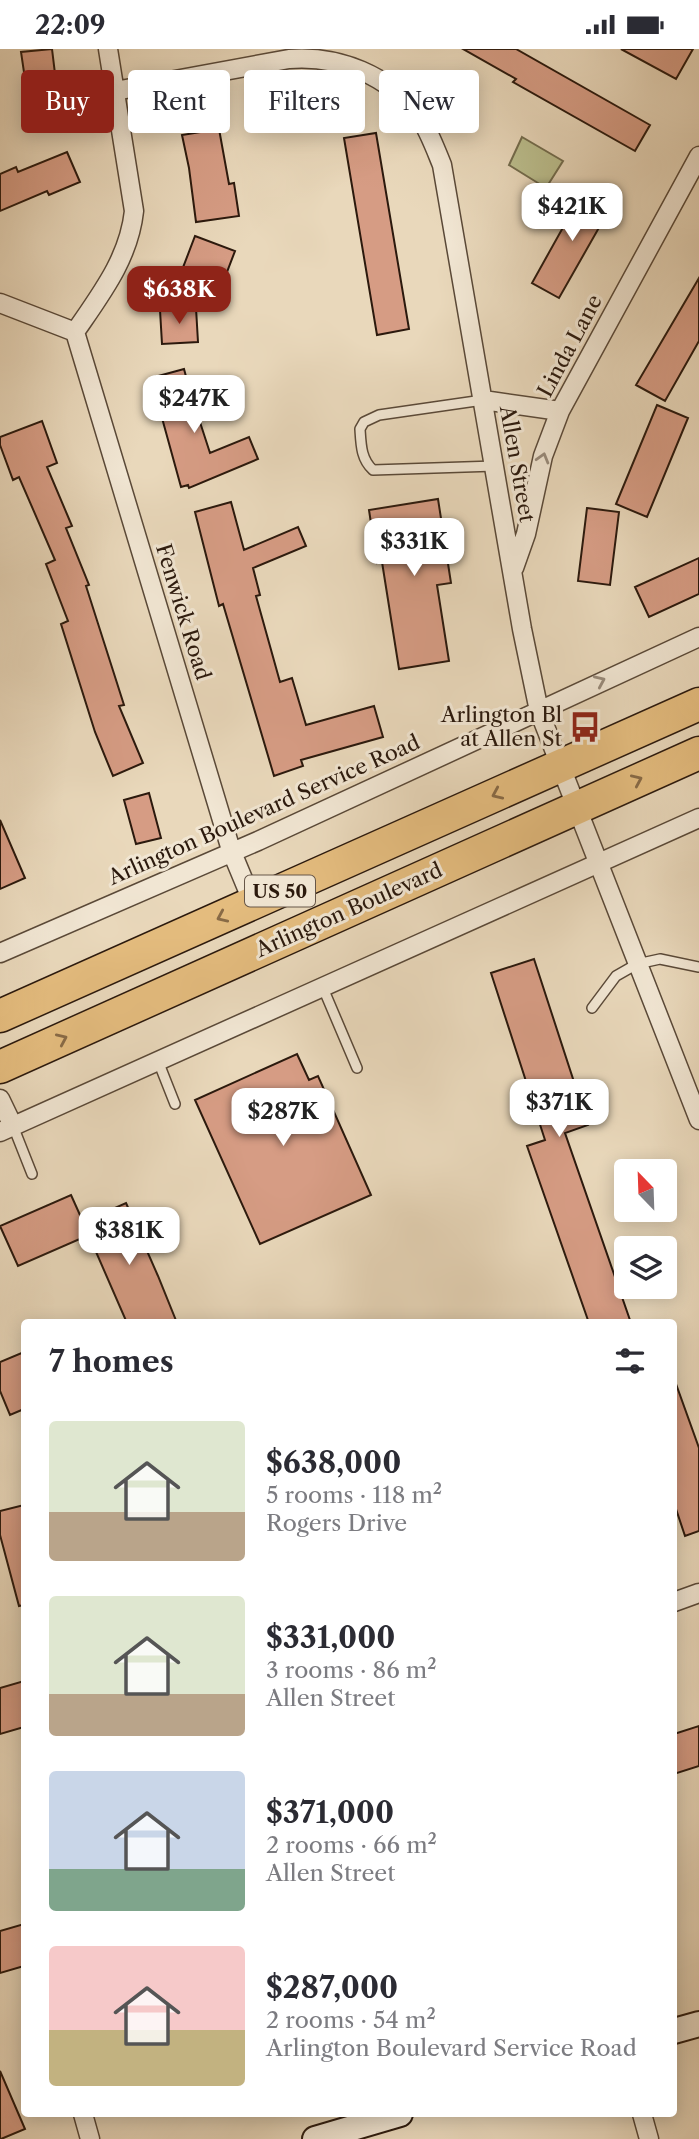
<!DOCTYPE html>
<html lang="en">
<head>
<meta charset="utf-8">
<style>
	:root { --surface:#fff; --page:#f2f2f3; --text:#2b2b33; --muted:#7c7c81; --accent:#8f2418 }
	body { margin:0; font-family:"Libre Caslon Text",serif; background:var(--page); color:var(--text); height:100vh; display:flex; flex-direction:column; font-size:26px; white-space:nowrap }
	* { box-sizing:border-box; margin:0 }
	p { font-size:23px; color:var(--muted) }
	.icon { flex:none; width:38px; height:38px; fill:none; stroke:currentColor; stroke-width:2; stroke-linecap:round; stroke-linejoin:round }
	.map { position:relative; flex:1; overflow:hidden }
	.drawer { position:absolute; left:21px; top:1270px; width:656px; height:798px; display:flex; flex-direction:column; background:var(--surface); border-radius:7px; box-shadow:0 4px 18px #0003 }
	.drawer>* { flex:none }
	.guide { position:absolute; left:21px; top:21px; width:658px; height:63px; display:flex; gap:14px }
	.needle { width:46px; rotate:337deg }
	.buttons { position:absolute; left:614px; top:1110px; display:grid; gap:14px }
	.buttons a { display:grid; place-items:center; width:63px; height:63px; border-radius:7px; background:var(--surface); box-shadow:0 4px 18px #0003; font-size:35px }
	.price { position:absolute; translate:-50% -60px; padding:0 16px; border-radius:14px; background:#fff; color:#222; font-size:23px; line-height:46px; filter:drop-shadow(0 2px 4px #0008) }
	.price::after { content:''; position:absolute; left:50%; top:42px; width:21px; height:16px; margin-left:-10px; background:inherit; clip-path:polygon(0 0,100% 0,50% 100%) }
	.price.on { background:var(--accent); color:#fff }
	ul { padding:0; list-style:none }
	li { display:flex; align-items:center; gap:21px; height:175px; padding:0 28px }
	li span { display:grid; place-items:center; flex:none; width:196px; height:140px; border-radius:7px; color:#555 }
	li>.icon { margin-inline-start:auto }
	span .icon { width:84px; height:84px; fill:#fffc; stroke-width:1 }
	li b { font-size:30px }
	h2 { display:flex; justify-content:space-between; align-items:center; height:84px; padding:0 28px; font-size:30px }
	.chip { padding:0 24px; border-radius:7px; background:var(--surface); box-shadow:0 4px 18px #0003; font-size:24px; line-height:63px }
	.chip.on { background:var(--accent); color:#fff }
	.status { display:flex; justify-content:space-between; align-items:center; height:49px; padding:0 35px; background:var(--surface); direction:ltr }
	.status svg { height:19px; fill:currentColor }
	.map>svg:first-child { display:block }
	.green { fill:#bbbe8d; stroke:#736c4d; stroke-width:2 }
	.building { fill:#d69c84; stroke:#2b190d; stroke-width:2 }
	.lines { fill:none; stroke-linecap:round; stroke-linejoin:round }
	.lane-casing { stroke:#5a4938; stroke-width:12 }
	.street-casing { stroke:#5a4938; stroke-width:21 }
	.secondary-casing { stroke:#2b190d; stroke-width:28 }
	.highway-casing { stroke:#2b190d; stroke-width:35 }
	.lane { stroke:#f1e6d3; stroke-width:9 }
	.street { stroke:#f1e6d3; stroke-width:18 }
	.secondary { stroke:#f1e6d3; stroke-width:24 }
	.highway { stroke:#e4bc7e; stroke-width:32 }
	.oneway { stroke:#988a7a }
	.oneway2 { stroke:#886a46 }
	.labels { text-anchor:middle; stroke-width:6; stroke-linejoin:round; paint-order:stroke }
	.shield { fill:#f1e6d3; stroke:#665648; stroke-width:2 }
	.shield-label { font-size:19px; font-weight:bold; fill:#2b190d }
	.street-label { font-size:21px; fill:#2b190d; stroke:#f1e6d3 }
	.poi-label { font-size:21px; fill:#2b190d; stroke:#f1e6d3; text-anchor:end }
</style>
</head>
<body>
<div class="status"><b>22:09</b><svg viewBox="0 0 49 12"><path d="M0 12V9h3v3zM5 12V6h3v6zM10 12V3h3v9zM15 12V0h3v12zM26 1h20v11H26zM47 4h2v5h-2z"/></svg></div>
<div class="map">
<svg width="699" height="2090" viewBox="0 0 699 2090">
	<rect width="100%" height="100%" fill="#e9d8bb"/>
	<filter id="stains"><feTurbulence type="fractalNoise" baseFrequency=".00286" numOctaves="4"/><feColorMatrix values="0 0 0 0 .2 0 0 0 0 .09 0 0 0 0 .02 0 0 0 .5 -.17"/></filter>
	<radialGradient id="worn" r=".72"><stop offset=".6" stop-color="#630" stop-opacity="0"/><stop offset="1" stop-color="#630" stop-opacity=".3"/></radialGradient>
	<path class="green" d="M522,88l41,24 -17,27 -37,-23z"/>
	<path class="building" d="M52,0l4,33 -30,4 -5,-34z
		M463,0h53l134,76 -15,26 -122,-69 3,-3z
		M621,0h72l-17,30z
		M219,80l10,55 5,-1 5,33 -43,6 -7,-54 -7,-33z
		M376,84l33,196 -32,6 -33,-197z
		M67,103l13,30 -31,13 -2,-4 -47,20v-37l16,-7 2,5z
		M585,139l28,15 -54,95 -27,-15z
		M195,187l40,15 -16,42 -40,-15z
		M699,229v63l-34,60 -29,-16z
		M196,259l2,34 -36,2 -2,-34z
		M184,320l8,30 4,-1 5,17 -3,1 12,37 39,-16 9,22 -69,29 -1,-3 -7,2 -30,-109z
		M657,356l31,13 -41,99 -31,-13z
		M42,372l15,42 -10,4 25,59 -6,2 23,57 -3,1 38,119 -5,1 24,57 -30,13 -18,-44 -34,-108 7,-3 -22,-57 9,-4 -36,-83 -6,3 -13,-35v-8z
		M438,450l13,84 -14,2 12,76 -50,8 -17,-107 -5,1 -8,-53z
		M231,453l13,48 54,-23 8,19 -53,22 7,27 -4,1 24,86 12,-4 14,47 68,-19 9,31 -82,23 2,6 -29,10 -51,-172 -4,2 -24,-94z
		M587,459l32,4 -9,73 -32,-4z
		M699,509v36l-50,23 -14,-30z
		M149,744l12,45 -25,6 -12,-44z
		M0,771l25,58 -25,11z
		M534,910l54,166 -23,8 66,190h-42l-62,-177 18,-6 -54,-167z
		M297,1005l12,26 9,-4 53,119 -111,49 -65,-144z
		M71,1146l18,40 -71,31 -18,-40z
		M126,1154l32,73 19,47h-50l-44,-101z
		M24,1303v57l-14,6 -10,-24v-29z
		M674,1335h2l23,64v83l-14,5 -11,-33z
		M24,1456v100l-5,1 -19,-71v-24z
		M24,1632v46l-24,7v-46z
		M699,1677v40l-25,8v-40z
		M24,1875v42l-24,7v-42z
		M0,2022l25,58 -24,10h-1z"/>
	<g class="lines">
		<defs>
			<path id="lane" d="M483,351l-104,15 -15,7 -4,7c1,16 1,30 13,41l122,-4
				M323,939l34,80
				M592,959l24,-32 21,-12 23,-5 39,8
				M158,1012l17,43
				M13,1077l19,48"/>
			<path id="street" d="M115,42l174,-32c49,-4 100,16 130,57 10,15 16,32 23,49l80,464 17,82 160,409
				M0,254l75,29
				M75,283l156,518 22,53
				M75,283c26,-38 54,-74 59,-121l-26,-162
				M483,351l77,11
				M514,519l12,-34 17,-78 17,-45 139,-255
				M0,904l258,-112 441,-204
				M0,1050l13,27
				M0,1083l699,-314
				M674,1553l25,-9
				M83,2065l7,25
				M642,2065l7,25"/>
			<path id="secondary" d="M674,1982l25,-7
				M315,2090l85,-25"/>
			<path id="highway" d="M0,967l699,-312
				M0,1018l699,-314"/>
		</defs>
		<use href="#lane" class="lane-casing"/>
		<use href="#street" class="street-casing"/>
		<use href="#secondary" class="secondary-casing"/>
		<use href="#highway" class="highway-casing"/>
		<use href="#lane" class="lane"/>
		<use href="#street" class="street"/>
		<use href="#secondary" class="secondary"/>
		<use href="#highway" class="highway"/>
	</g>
	<defs><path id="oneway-chevron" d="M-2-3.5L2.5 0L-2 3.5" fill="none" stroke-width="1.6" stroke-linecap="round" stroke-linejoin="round" transform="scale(1.75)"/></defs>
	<g class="oneway">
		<use href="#oneway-chevron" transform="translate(543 409) rotate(-74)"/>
		<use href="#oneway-chevron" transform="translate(600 632) rotate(-24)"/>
	</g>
	<g class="oneway2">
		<use href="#oneway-chevron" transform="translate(637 731) rotate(-24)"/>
		<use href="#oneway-chevron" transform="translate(497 745) rotate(156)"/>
		<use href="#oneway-chevron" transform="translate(222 868) rotate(156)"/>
		<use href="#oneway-chevron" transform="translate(62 990) rotate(-24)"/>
	</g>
	<defs>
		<symbol id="bus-bare" viewBox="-9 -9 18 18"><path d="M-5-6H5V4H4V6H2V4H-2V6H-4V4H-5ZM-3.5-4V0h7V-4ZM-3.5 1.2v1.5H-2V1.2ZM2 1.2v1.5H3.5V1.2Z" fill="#8f2418" stroke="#f1e6d3" stroke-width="2.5" paint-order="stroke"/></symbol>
	</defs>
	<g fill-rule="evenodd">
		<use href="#bus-bare" x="563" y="656" width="44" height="44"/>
	</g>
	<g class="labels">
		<rect class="shield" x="245" y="826.5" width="70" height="31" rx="5"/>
		<g class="shield-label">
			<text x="280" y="849">US 50</text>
		</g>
		<g class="street-label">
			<text transform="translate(570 297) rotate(-62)" y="7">Linda Lane</text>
			<text transform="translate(517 415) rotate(80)" y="7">Allen Street</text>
			<text transform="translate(183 563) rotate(73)" y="7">Fenwick Road</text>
			<text transform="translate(264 761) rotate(-24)" y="7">Arlington Boulevard Service Road</text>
			<text transform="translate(349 861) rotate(-24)" y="7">Arlington Boulevard</text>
		</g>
		<g class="poi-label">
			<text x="562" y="673">Arlington Bl<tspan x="562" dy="24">at Allen St</tspan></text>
		</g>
	</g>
	<rect width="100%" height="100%" filter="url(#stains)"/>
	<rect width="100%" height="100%" fill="url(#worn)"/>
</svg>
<div class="buttons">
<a><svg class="needle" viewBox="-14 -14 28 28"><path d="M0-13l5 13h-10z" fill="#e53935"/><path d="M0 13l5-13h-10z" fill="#7c7c81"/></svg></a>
<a><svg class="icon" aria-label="layers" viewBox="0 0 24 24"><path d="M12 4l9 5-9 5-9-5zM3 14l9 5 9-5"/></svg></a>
</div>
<b class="price" style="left:572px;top:194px">$421K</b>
<b class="price on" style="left:179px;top:277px">$638K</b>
<b class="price" style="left:194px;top:386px">$247K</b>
<b class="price" style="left:414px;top:529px">$331K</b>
<b class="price" style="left:559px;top:1090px">$371K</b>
<b class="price" style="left:283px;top:1099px">$287K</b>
<b class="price" style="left:129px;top:1218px">$381K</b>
<div class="guide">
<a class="chip on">Buy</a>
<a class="chip">Rent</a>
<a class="chip">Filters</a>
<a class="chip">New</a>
</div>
<section class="drawer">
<h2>7 homes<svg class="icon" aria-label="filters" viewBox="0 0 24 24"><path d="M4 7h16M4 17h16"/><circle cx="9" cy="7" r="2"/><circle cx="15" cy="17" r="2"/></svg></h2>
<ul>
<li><span style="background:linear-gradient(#dfe7d0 65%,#b9a48a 0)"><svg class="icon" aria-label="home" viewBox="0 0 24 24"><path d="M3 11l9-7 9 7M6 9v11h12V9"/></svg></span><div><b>$638,000</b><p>5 rooms · 118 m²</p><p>Rogers Drive</p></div></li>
<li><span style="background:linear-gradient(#dfe7d0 70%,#b9a48a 0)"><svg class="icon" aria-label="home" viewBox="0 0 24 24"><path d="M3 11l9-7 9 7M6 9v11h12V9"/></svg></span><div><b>$331,000</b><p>3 rooms · 86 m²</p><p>Allen Street</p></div></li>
<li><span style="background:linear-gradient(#c9d6e8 70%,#7fa58c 0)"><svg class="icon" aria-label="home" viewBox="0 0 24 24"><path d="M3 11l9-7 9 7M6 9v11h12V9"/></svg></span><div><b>$371,000</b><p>2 rooms · 66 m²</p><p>Allen Street</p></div></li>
<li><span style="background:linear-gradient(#f6c9c9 60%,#c2b280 0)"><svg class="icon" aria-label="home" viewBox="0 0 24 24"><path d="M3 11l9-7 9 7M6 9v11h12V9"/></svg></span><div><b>$287,000</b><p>2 rooms · 54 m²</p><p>Arlington Boulevard Service Road</p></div></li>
</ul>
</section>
</div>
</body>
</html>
